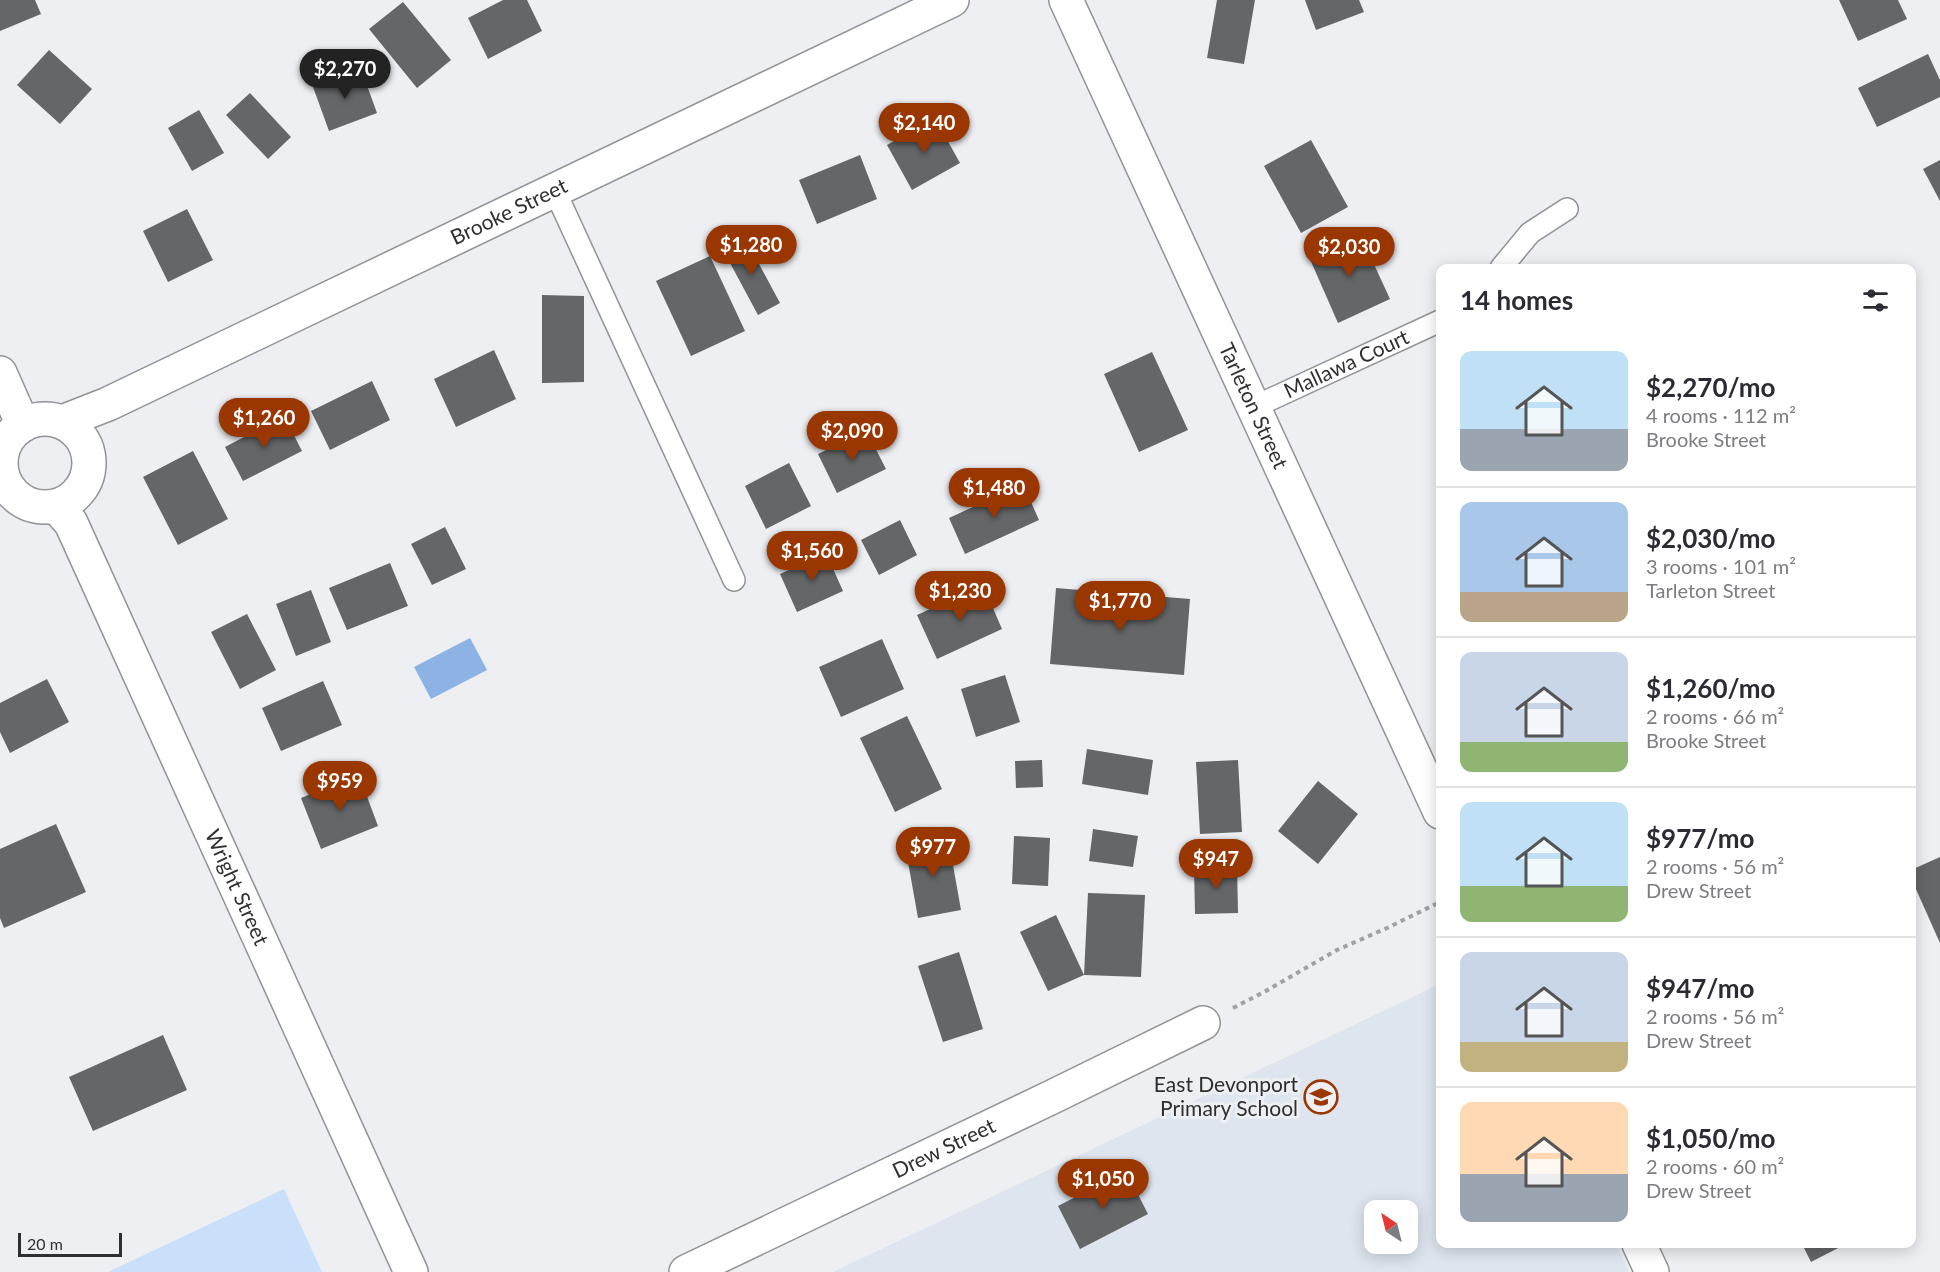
<!DOCTYPE html>
<html lang="en">
<head>
<meta charset="utf-8">
<style>
	:root { --surface:#fff; --page:#f2f2f3; --text:#2b2b33; --muted:#7c7c81; --line:#e1e1e2; --accent:#9a3600 }
	body { margin:0; font-family:Lato,sans-serif; background:var(--page); color:var(--text); height:100vh; display:flex; flex-direction:column; font-size:22px; white-space:nowrap }
	* { box-sizing:border-box; margin:0 }
	p { font-size:20px; color:var(--muted) }
	.icon { flex:none; width:33px; height:33px; fill:none; stroke:currentColor; stroke-width:2; stroke-linecap:round; stroke-linejoin:round }
	.map { position:relative; flex:1; overflow:hidden }
	.side { position:absolute; left:1436px; top:264px; width:480px; height:984px; display:flex; flex-direction:column; background:var(--surface); border-radius:12px; box-shadow:0 3px 15px #0003 }
	.side>* { flex:none }
	.needle { width:39px; rotate:325deg }
	.buttons { position:absolute; left:1364px; top:1200px; display:grid; gap:12px }
	.buttons a { display:grid; place-items:center; width:54px; height:54px; border-radius:12px; background:var(--surface); box-shadow:0 3px 15px #0003; font-size:30px }
	.scale { position:absolute; left:18px; bottom:15px; width:104px; box-sizing:border-box; padding-left:6px; border:3px solid #2e2f30; border-top:0; font-size:16px; line-height:21px; white-space:nowrap; color:#2e2f30; -webkit-text-stroke:4px #edeff2; paint-order:stroke }
	.price { position:absolute; translate:-50% -51px; padding:0 14px; border-radius:21px; background:var(--accent); color:#fff; font-size:20px; line-height:39px; filter:drop-shadow(0 2px 3px #0008) }
	.price::after { content:''; position:absolute; left:50%; top:36px; width:18px; height:14px; margin-left:-9px; background:inherit; clip-path:polygon(0 0,100% 0,50% 100%) }
	.price.on { background:#222; color:#fff }
	ul { padding:0; list-style:none }
	li { display:flex; align-items:center; gap:18px; height:150px; padding:0 24px }
	li+li { border-top:2px solid var(--line) }
	li span { display:grid; place-items:center; flex:none; width:168px; height:120px; border-radius:12px; color:#555 }
	li>.icon { margin-inline-start:auto }
	span .icon { width:72px; height:72px; fill:#fffc; stroke-width:1 }
	li b { font-size:26px }
	h2 { display:flex; justify-content:space-between; align-items:center; height:72px; padding:0 24px; font-size:26px }
	.map>svg:first-child { display:block }
	.built { fill:#dee5ee; fill-rule:evenodd }
	.green { fill:#cadffa }
	.water { fill:#8db3e5 }
	.building { fill:#646668 }
	.lines { fill:none; stroke-linecap:round; stroke-linejoin:round }
	.service-casing { stroke:#919395; stroke-width:24 }
	.minor-casing { stroke:#919395; stroke-width:36 }
	.tertiary-casing { stroke:#919395; stroke-width:36 }
	.secondary-casing { stroke:#919395; stroke-width:36 }
	.path { stroke:#a0a1a3; stroke-width:4; stroke-dasharray:4.5 4.5; stroke-linecap:butt }
	.service { stroke:#fff; stroke-width:21 }
	.minor { stroke:#fff; stroke-width:33 }
	.tertiary { stroke:#fff; stroke-width:33 }
	.secondary { stroke:#fff; stroke-width:33 }
	.labels { text-anchor:middle; stroke-width:6; stroke-linejoin:round; paint-order:stroke }
	.street-label { font-size:21px; fill:#2e2f30; stroke:#edeff2 }
	.poi-label { font-size:21px; fill:#2e2f30; stroke:#edeff2; text-anchor:end }
</style>
</head>
<body>
<div class="map">
<svg width="1940" height="1272" viewBox="0 0 1940 1272">
	<rect width="100%" height="100%" fill="#edeff2"/>
	<path class="built" d="M1440,984v260h176l13,28h-796zM1374,1210h33v34h-33z"/>
	<path class="green" d="M284,1189l38,83h-214z"/>
	<path class="water" d="M470,638l17,32 -56,29 -17,-32z"/>
	<path class="building" d="M0,0h35l6,14 -41,17z
		M503,0h24l15,31 -54,28 -20,-41z
		M1217,0h38l-11,64 -37,-6z
		M1305,0h54l5,12 -48,18z
		M1839,0h59l9,19 -49,22z
		M403,2l48,58 -34,28 -48,-59z
		M49,50l43,39 -32,35 -43,-39z
		M1928,54l12,26v17l-63,30 -19,-39z
		M361,69l16,44 -48,18 -16,-44z
		M250,93l41,44 -23,22 -42,-44z
		M199,110l25,43 -32,18 -24,-43z
		M935,118l25,45 -48,27 -25,-45z
		M1311,140l37,67 -47,26 -37,-67z
		M860,155l17,44 -60,25 -18,-44z
		M1940,160v41l-17,-32z
		M187,209l26,51 -45,22 -25,-51z
		M1360,234l30,65 -52,24 -29,-66z
		M744,236l36,67 -22,12 -36,-67z
		M710,256l35,75 -54,25 -35,-75z
		M542,295l42,1v86l-42,1z
		M494,350l22,49 -60,28 -22,-48z
		M1152,352l36,78 -49,22 -35,-78z
		M372,381l18,39 -60,30 -19,-39z
		M284,416l18,35 -59,30 -18,-34z
		M866,430l20,39 -49,24 -19,-39z
		M193,451l35,68 -50,26 -35,-68z
		M789,463l22,43 -45,23 -21,-43z
		M1023,484l16,36 -74,34 -16,-36z
		M900,520l17,35 -38,20 -18,-35z
		M445,527l21,42 -34,16 -21,-41z
		M826,553l17,38 -46,21 -17,-38z
		M390,563l18,43 -61,24 -18,-42z
		M983,585l19,44 -65,30 -20,-44z
		M1056,588l134,11 -6,76 -134,-11z
		M311,590l20,52 -35,14 -20,-52z
		M247,614l29,56 -36,19 -29,-57z
		M882,639l22,50 -63,28 -22,-50z
		M1005,675l15,47 -44,15 -15,-48z
		M47,679l22,43 -59,31 -10,-21v-29z
		M323,681l19,44 -61,26 -19,-43z
		M907,716l35,73 -47,23 -35,-74z
		M1087,749l66,11 -5,35 -66,-11z
		M1042,760l1,27 -27,1 -1,-27z
		M1238,760l4,72 -42,2 -4,-72z
		M359,775l19,51 -57,23 -20,-51z
		M1318,781l40,33 -40,50 -40,-33z
		M56,824l30,68 -82,36 -4,-10v-69z
		M1093,829l45,7 -5,31 -44,-6z
		M1014,836l36,2 -2,48 -36,-2z
		M948,837l13,73 -43,8 -13,-73z
		M1940,857v86l-29,-65v-8z
		M1237,866l1,47 -43,1 -1,-47z
		M1088,893l57,2 -4,82 -57,-2z
		M1056,915l28,60 -36,16 -28,-59z
		M959,952l24,77 -40,13 -25,-76z
		M163,1035l24,55 -94,41 -24,-54z
		M1126,1171l22,43 -68,35 -22,-43z
		M1802,1244h44l-35,18z"/>
	<g class="lines">
		<defs>
			<g id="service">
				<path d="M554,189l180,391"/>
				<path d="M1501,268l29,-35 37,-24"/>
				<path id="s1" d="M1254,407l186,-86"/>
			</g>
			<g id="minor">
				<path d="M0,373l23,52"/>
				<path d="M0,456h1"/>
				<path id="s2" d="M686,1272l366,-175 151,-74"/>
			</g>
			<g id="tertiary">
				<circle cx="45" cy="463" r="44"/>
				<path id="s3" d="M62,422l46,-18 844,-404"/>
				<path id="s4" d="M56,506l15,17 340,749"/>
			</g>
			<g id="secondary">
				<path id="s5" d="M1066,0l374,812"/>
				<path d="M1639,1244l13,28"/>
			</g>
		</defs>
		<use href="#service" class="service-casing"/>
		<use href="#minor" class="minor-casing"/>
		<use href="#tertiary" class="tertiary-casing"/>
		<use href="#secondary" class="secondary-casing"/>
		<path class="path" d="M1233,1008l31,-16 73,-42 50,-22 53,-26"/>
		<use href="#service" class="service"/>
		<use href="#minor" class="minor"/>
		<use href="#tertiary" class="tertiary"/>
		<use href="#secondary" class="secondary"/>
	</g>
	<defs>
		<symbol id="school-ring" viewBox="-11 -11 22 22"><circle r="9.5" fill="#edeff2" stroke="#9a3600" stroke-width="1.5"/><path d="M0-5L7-2L0 1L-7-2ZM-4 1L0 2.5L4 1V4Q0 6-4 4Z" fill="#9a3600"/></symbol>
	</defs>
	<g fill-rule="evenodd">
		<use href="#school-ring" x="1302" y="1078" width="38" height="38"/>
	</g>
	<g class="labels">
		<g class="street-label">
			<text dy="7" stroke="none"><textPath href="#s3" startOffset="494">Brooke Street</textPath></text>
			<text dy="7" stroke="none"><textPath href="#s1" startOffset="102">Mallawa Court</textPath></text>
			<text dy="7" stroke="none"><textPath href="#s5" startOffset="447">Tarleton Street</textPath></text>
			<text dy="7" stroke="none"><textPath href="#s4" startOffset="423">Wright Street</textPath></text>
			<text dy="7" stroke="none"><textPath href="#s2" startOffset="286">Drew Street</textPath></text>
		</g>
		<g class="poi-label">
			<text x="1298" y="1092">East Devonport<tspan x="1298" dy="24">Primary School</tspan></text>
		</g>
	</g>
</svg>
<div class="buttons">
<a><svg class="needle" viewBox="-14 -14 28 28"><path d="M0-13l5 13h-10z" fill="#e53935"/><path d="M0 13l5-13h-10z" fill="#7c7c81"/></svg></a>
</div>
<div class="scale">20 m</div>
<b class="price on" style="left:345px;top:100px">$2,270</b>
<b class="price" style="left:924px;top:154px">$2,140</b>
<b class="price" style="left:751px;top:276px">$1,280</b>
<b class="price" style="left:1349px;top:278px">$2,030</b>
<b class="price" style="left:264px;top:449px">$1,260</b>
<b class="price" style="left:852px;top:462px">$2,090</b>
<b class="price" style="left:994px;top:519px">$1,480</b>
<b class="price" style="left:812px;top:582px">$1,560</b>
<b class="price" style="left:960px;top:622px">$1,230</b>
<b class="price" style="left:1120px;top:632px">$1,770</b>
<b class="price" style="left:340px;top:812px">$959</b>
<b class="price" style="left:933px;top:878px">$977</b>
<b class="price" style="left:1216px;top:890px">$947</b>
<b class="price" style="left:1103px;top:1210px">$1,050</b>
<section class="side">
<h2>14 homes<svg class="icon" aria-label="filters" viewBox="0 0 24 24"><path d="M4 7h16M4 17h16"/><circle cx="9" cy="7" r="2"/><circle cx="15" cy="17" r="2"/></svg></h2>
<ul>
<li><span style="background:linear-gradient(#bfe0f5 65%,#9aa5b1 0)"><svg class="icon" aria-label="home" viewBox="0 0 24 24"><path d="M3 11l9-7 9 7M6 9v11h12V9"/></svg></span><div><b>$2,270/mo</b><p>4 rooms · 112 m²</p><p>Brooke Street</p></div></li>
<li><span style="background:linear-gradient(#a9c7e8 75%,#b9a48a 0)"><svg class="icon" aria-label="home" viewBox="0 0 24 24"><path d="M3 11l9-7 9 7M6 9v11h12V9"/></svg></span><div><b>$2,030/mo</b><p>3 rooms · 101 m²</p><p>Tarleton Street</p></div></li>
<li><span style="background:linear-gradient(#c9d6e8 75%,#8fb573 0)"><svg class="icon" aria-label="home" viewBox="0 0 24 24"><path d="M3 11l9-7 9 7M6 9v11h12V9"/></svg></span><div><b>$1,260/mo</b><p>2 rooms · 66 m²</p><p>Brooke Street</p></div></li>
<li><span style="background:linear-gradient(#bfe0f5 70%,#8fb573 0)"><svg class="icon" aria-label="home" viewBox="0 0 24 24"><path d="M3 11l9-7 9 7M6 9v11h12V9"/></svg></span><div><b>$977/mo</b><p>2 rooms · 56 m²</p><p>Drew Street</p></div></li>
<li><span style="background:linear-gradient(#c9d6e8 75%,#c2b280 0)"><svg class="icon" aria-label="home" viewBox="0 0 24 24"><path d="M3 11l9-7 9 7M6 9v11h12V9"/></svg></span><div><b>$947/mo</b><p>2 rooms · 56 m²</p><p>Drew Street</p></div></li>
<li><span style="background:linear-gradient(#ffd9b3 60%,#9aa5b1 0)"><svg class="icon" aria-label="home" viewBox="0 0 24 24"><path d="M3 11l9-7 9 7M6 9v11h12V9"/></svg></span><div><b>$1,050/mo</b><p>2 rooms · 60 m²</p><p>Drew Street</p></div></li>
</ul>
</section>
</div>
</body>
</html>
